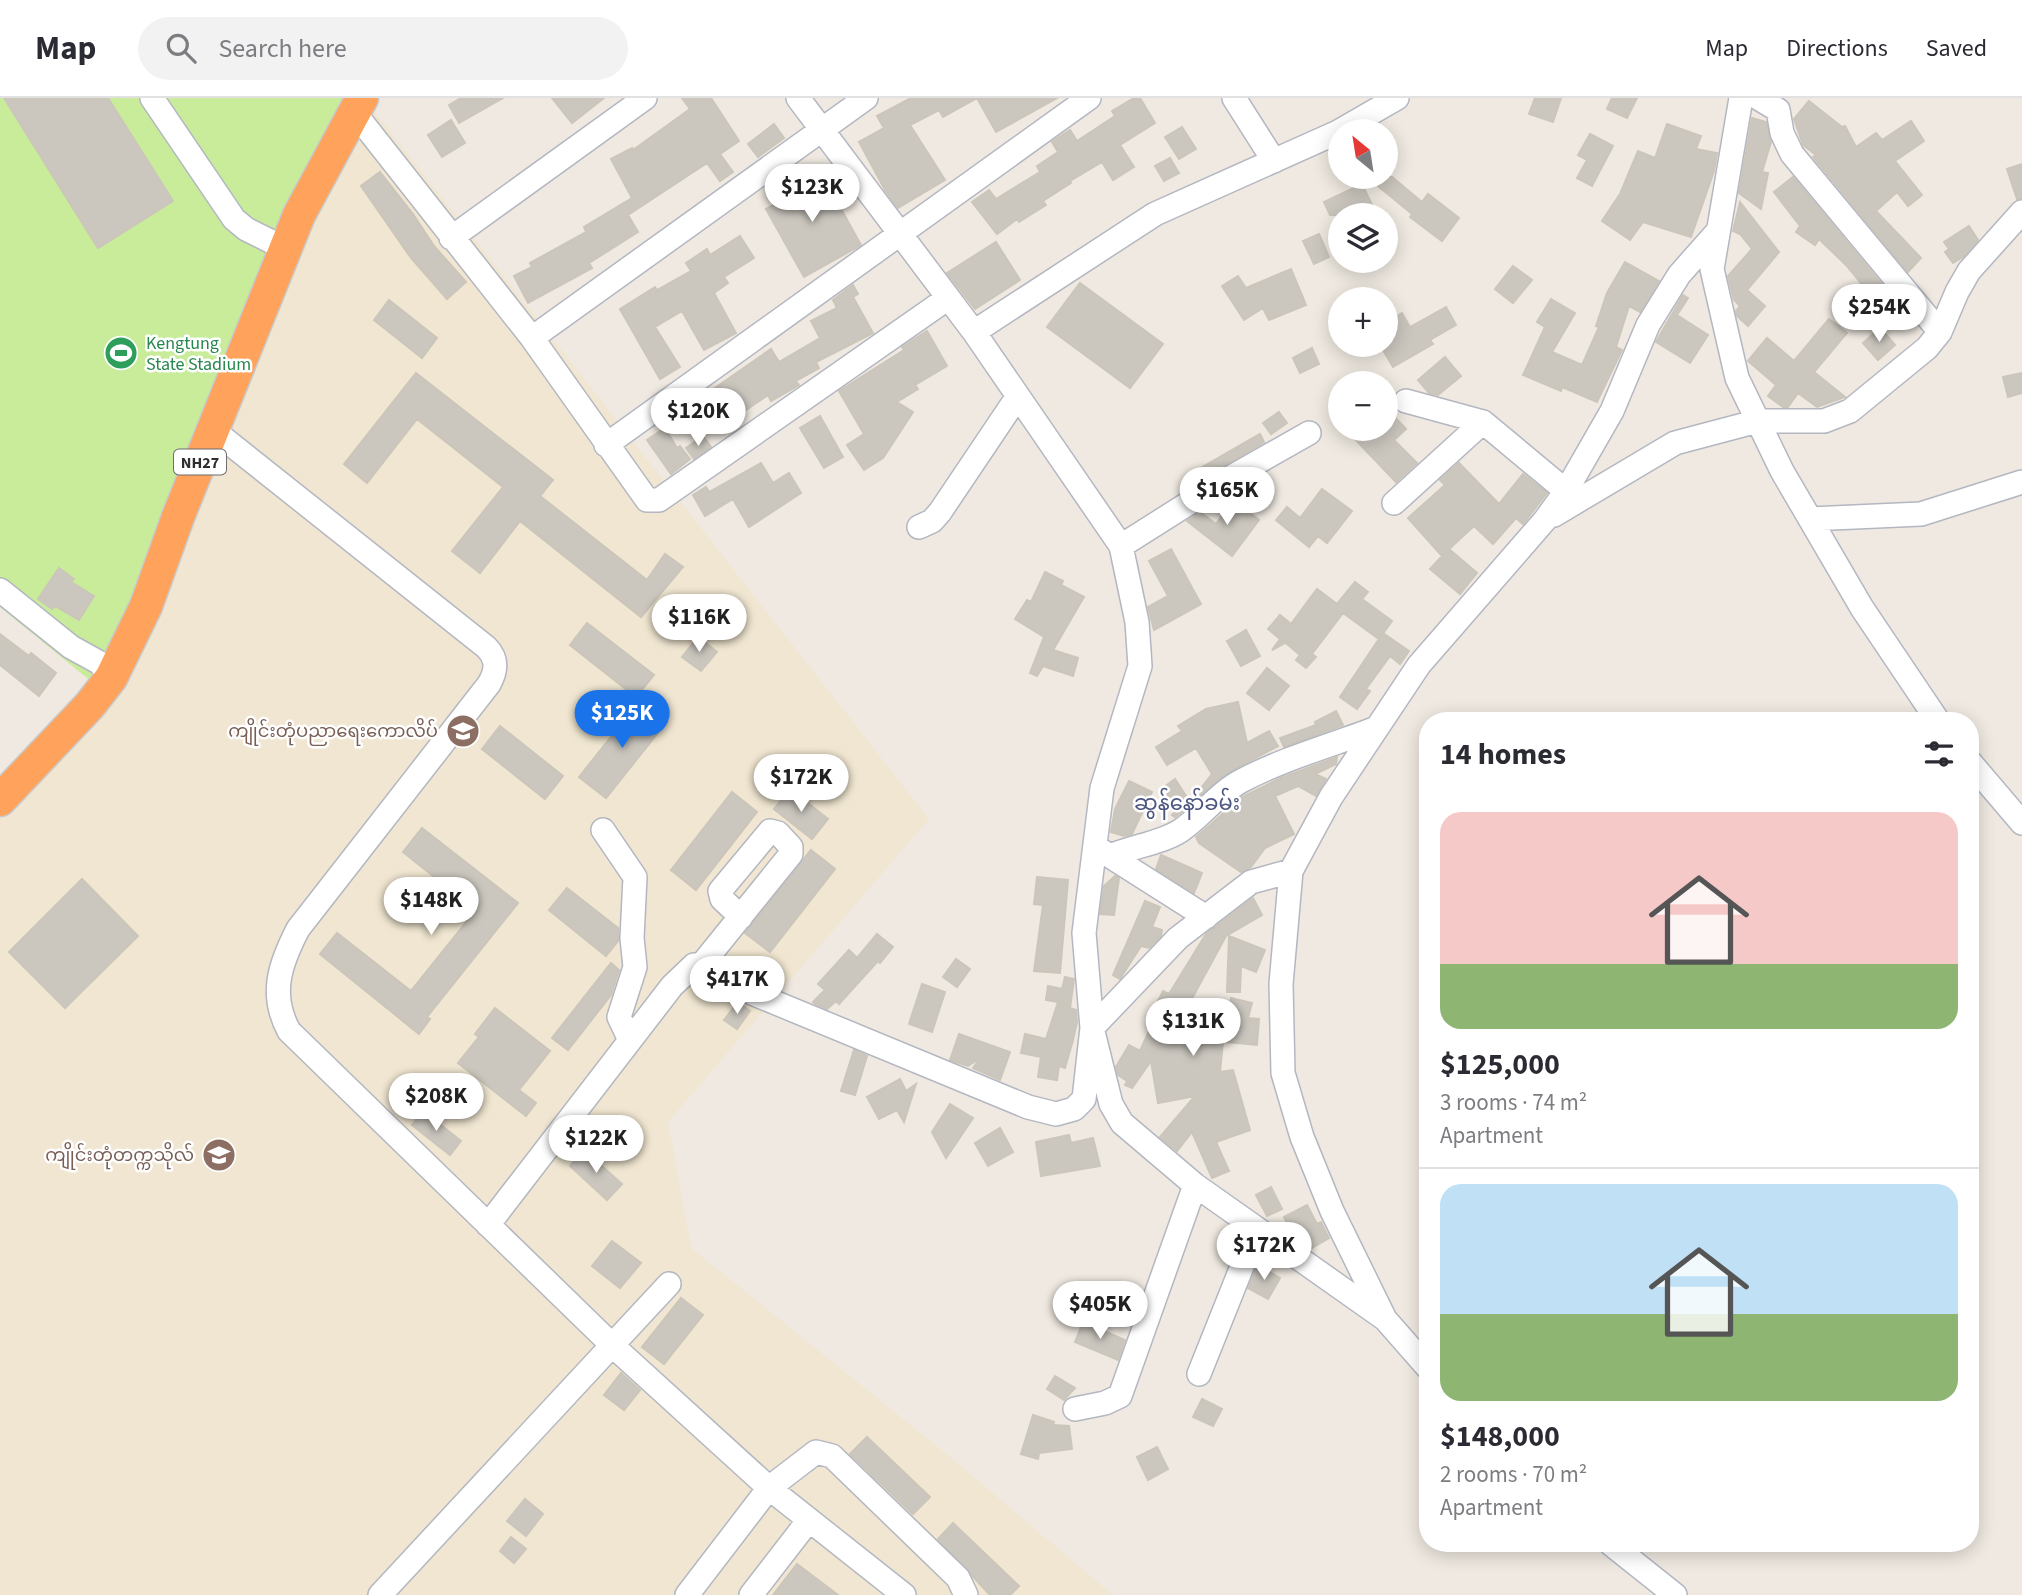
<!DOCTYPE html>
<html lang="en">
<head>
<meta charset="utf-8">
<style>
	:root { --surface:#fff; --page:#f2f2f3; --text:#2b2b33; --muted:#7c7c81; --line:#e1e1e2; --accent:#1a73e8 }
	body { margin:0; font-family:"Source Sans 3","Noto Sans Myanmar",sans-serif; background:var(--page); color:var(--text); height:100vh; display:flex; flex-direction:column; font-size:26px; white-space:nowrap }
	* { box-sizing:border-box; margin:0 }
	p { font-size:23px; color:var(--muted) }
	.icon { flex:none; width:38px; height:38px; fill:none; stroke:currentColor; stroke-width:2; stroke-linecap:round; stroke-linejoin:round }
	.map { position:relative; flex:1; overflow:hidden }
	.details { position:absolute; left:1419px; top:614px; width:560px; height:840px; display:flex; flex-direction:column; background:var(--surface); border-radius:28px; box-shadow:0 4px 18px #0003 }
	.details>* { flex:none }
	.needle { width:46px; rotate:330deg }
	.controls { position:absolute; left:1328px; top:21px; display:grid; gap:14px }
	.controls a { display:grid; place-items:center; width:70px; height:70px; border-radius:50%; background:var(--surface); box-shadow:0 4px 18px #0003; font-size:35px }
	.price { position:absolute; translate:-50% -60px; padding:0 16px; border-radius:24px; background:#fff; color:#222; font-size:23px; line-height:46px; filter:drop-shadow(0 2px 4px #0008) }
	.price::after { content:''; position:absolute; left:50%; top:42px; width:21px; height:16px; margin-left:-10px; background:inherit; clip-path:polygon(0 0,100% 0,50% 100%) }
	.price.on { background:var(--accent); color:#fff }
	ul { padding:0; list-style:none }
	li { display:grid; align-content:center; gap:14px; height:371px; padding:0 21px }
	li+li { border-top:2px solid var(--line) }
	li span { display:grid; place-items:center; height:217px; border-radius:21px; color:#555 }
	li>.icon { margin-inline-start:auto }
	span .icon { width:126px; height:126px; fill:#fffc; stroke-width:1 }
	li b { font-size:30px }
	h2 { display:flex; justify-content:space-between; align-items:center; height:84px; padding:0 21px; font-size:30px }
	header { display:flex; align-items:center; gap:42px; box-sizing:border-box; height:98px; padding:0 35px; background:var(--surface); border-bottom:2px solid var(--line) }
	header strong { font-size:33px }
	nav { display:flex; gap:38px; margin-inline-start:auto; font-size:24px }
	.search { width:490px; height:63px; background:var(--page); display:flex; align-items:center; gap:18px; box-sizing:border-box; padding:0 24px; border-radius:38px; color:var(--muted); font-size:26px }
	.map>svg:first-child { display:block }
	.education { fill:#f0e6d1 }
	.pitch { fill:#c9ec9a }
	.building { fill:#cbc7bf; stroke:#cbc5ba; stroke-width:2 }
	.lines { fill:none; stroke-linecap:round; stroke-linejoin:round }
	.minor-casing { stroke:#b4b7c1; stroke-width:26 }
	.highway-casing { stroke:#c9c9c9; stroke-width:35 }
	.minor { stroke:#fff; stroke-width:23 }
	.highway { stroke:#ffa35c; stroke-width:32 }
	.labels { text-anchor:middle; stroke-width:5; stroke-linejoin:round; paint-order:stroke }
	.shield { fill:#fff; stroke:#6d6d6d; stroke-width:2 }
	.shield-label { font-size:16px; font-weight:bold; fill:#2e2e2e }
	.leisure-label { font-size:18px; fill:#27864d; stroke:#fff; text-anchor:start }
	.education-label { font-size:18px; fill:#785e54; stroke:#fff; text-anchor:end }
	.quarter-label { font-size:21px; fill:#4d5680; stroke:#fff }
</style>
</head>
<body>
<header>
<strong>Map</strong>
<div class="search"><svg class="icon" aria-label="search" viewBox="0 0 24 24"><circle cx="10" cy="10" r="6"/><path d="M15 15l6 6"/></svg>Search here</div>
<nav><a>Map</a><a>Directions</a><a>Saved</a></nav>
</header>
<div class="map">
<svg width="2022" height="1497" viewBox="0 0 2022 1497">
	<rect width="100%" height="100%" fill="#efe9e1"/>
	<path class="education" d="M364,0l565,721 -261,303 23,126 252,203 170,144h-1113v-785l98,-123z"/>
	<path class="pitch" d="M0,0h352l-254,589 -98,-80z"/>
	<path class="building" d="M4,0h104l65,103 -75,47z
		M461,0h42l-44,25 -10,-18z
		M552,0h52l-32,25z
		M682,0h29l28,43 -19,13 13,18 -13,9 -13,-18 -79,52 10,17 -49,31 3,5 -64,35 -14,-27 18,-9 -2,-4 56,-31 -2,-5 48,-29 -21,-39 21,-11 1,2 57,-41z
		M911,0h66l-34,19 -4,-7 -29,15 35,55 -47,28 -13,-18 -26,-48 25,-14 -7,-12z
		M977,0h80l-61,34z
		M1134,0h6l15,25 -35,22 14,22 -21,13 -11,-18 -32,19 1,2 -28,18 3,4 -27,17 -2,-3 -20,15 -25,-32 17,-12 7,9 44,-27 -3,-6 21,-14 -6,-10 18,-12 7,11 38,-25 -3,-5z
		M1535,0h26l-8,24 -24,-8z
		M1612,0h25l-10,20 -20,-9z
		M1809,3l33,26 3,-1 11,21 20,-14 6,7 29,-19 13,20 -29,20 27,34 -14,11 -11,-14 -21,19 45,47 -13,14 -95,-115 3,-2 -13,-10 -9,-26z
		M1752,20l14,4 5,20 -9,30 6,1 -7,36 -22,-16z
		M451,22l14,23 -23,14 -14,-22z
		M774,26l10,14 -26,19 -10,-13z
		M1667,26l34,12 -5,13 21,4 -3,18 -23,66 -48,-15 -13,18 -28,-19 18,-27 18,-43 17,7z
		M1182,29l14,22 -17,10 -14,-22z
		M1590,36l23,12 -21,40 -15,-8 10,-18 -9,-5z
		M1170,60l9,15 -15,8 -9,-15z
		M2022,66v34l-5,1 -10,-30z
		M380,74l33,42 21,32 32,36 -19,17 -36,-41 -50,-72z
		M794,76l6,10 14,-8 11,21 11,-6 7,14 -3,2 21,38 -57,32 -38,-68 15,-8 -8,-15z
		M1367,79h25l30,25 6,-8 31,24 -17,23 -32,-24 2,-3z
		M1793,79l96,116 -11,11 -31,-38 -28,-27 -4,6 -19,-13 4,-6 -26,-34z
		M1362,86l15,31h-47l-6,-13z
		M1740,104l39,50 -32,38 18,16 -17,20 -11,-10 -1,-5 4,-5 -6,-6 -6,-24 24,-27 -12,-15 -7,-3z
		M1969,128l9,14 -15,17 -10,6 -8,-11 4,-3 -5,-7z
		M1319,136l10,23 -15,7 -11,-23z
		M740,138l14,22 -30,19 4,6 -14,10 22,40 -32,17 -22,-39 -27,16 25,40 -20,12 -40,-70 35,-22 2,3 34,-19 -5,-8 21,-14 3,6z
		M996,144l24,38 -45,29 -28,-36z
		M1625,164l34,19 -19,31 -11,-6 -13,41 6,3 -25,52 -35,-15 -1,4 -38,-16 22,-48 -8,-5 14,-23 24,14 -23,39 30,13 17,-38 -3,-1 11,-33z
		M1513,168l19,14 -19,23 -18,-14z
		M1291,171l15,36 -37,15 -6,-12 -19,12 -22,-34 16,-10 8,12z
		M1080,185l83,61 -33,44 -83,-61z
		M853,187l5,9 -5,3 20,36 -57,29 3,6 -23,13 3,4 -28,16 -3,-6 -49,33 -20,-29 72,-50 8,13 41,-24 -9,-17 26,-13 -4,-8z
		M1683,197l5,3 -11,17 31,20 -18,28 -34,-21z
		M389,202l48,38 -15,20 -48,-38z
		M1446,209l10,18 -26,15 3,4 -40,23 -13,-22h6v-23l16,-9 8,14z
		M1829,221l18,14 -33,39 31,25 -28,10 -19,-14 -10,14h-5l-15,-11 8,-11 -28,-24 19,-23 27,23z
		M1880,230l15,17 -17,15 -15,-17z
		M927,233l20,35 -32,19 3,4 -21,13 16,10 -30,46 -19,12 -17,-25 17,-11 -25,-43 65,-41 -2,-3z
		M1312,250l7,16 -19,9 -7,-15z
		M1445,259l16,19 -23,19 -9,-2 -11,-13z
		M416,275l137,107 -13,16 107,84 18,-26 18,13 -42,50 -121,-96 -40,52 -28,-22 51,-64 -86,-68 -50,64 -23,-19z
		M2022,275v20l-14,4 -5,-20z
		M1386,310l20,21 -12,11 23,23 -21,19 -44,-46 8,-7h26z
		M1279,314l8,11 -16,11 -8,-11z
		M820,318l23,41 -19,11 -24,-40z
		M665,330l12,20 3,-2 10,13 -19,15 -24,-34z
		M1260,336l4,8 -72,43 -5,-9z
		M703,338l8,11 -17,12 -8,-11z
		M761,365l12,20 16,-10 12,20 -52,34 -16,-28 -28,17 -12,-21 13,-8 3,5z
		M1459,365l40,41 24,-30 24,19 -24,31 -7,-6 -23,26 -19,-18 -25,23 28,24 -17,21 -30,-25 14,-15 -2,2 -34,-38 37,-33 -5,-5z
		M1322,391l30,22 -25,32 -9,-7 -9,11 -33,-27 11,-13 13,11z
		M1233,402l26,20 -27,36 -45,-35 13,-9 16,12z
		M1171,451l30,55 -47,26 -6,-23 20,-11 -19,-35z
		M59,470l15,11 -3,3 23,14 -15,24 -24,-14 -3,3 -14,-10z
		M1045,474l18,9 -2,4 23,12 -31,53 25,8 -5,18 -30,-10 -6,10 -7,-3 14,-36 -29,-18 12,-19 4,2z
		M1355,484l13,10 -6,7 30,22 -13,18 -36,-26 -31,41 4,3 -10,11 -10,-8 4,-5 -13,-11 5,-5 -20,11 8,-11 -12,-10 12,-14 11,9 26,-35 20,15z
		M587,525l67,52 -18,22 -66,-52z
		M1246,532l14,26 -19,10 -14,-25z
		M1383,535l26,18 -9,13 -10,-8 -24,33 4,2 -13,18 -17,-12z
		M0,536l29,22 2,-3 25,20 -17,23 -39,-31z
		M698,539l19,15 -16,19 -19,-14z
		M1267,570l22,18 -20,24 -22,-17z
		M1238,604l9,41 22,-12 9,15 -52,28 -51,43 -3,-2 5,-5 -14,-22 12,-9 15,23 22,-28 -16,-26 -29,17 -11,-18 26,-16 -4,-5 28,-17z
		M638,605l27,21 -59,74 -27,-21z
		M1336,613l7,14 -59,22 -4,-9 36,-13 -1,-3z
		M500,628l63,50 -18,23 -63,-50z
		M1337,659l-1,7 -21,10 11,5 -10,17 -18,-10 -23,10 19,38 -29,14 -14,19 -10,5 -42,-29 -3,-6 46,-40 39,-19z
		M1129,683l23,11 -20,42 -8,2 -13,-4 4,-23z
		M790,691l38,30 -16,20 -38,-30z
		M732,694l25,20 -61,78 -25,-20z
		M422,730l96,75 -91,114 3,2 -11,15 -99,-80 17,-21 74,58 65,-81 -73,-58z
		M811,752l24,19 -65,83 -25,-19z
		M1161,757l41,18 -8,20 -38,-24z
		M1115,778l4,2 -5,37 -14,-1 4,-28z
		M1037,779l31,3 -8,93 -26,-2 9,-66 -9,-1z
		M82,781l56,57 -73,72 -56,-56z
		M567,790l51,40v13l-12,15 -57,-46z
		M1253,800l9,17 -36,21 -37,68 10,5 -11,21 36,2 -4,40 13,-2 17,60 -34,12 13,29 -17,7 -20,-46 -15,19 -17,-14 35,-41 -37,7 -7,-42 -19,27 -7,-3 2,-4 -9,-6 -2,-8 13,-22 11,6 19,-42 -4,-2 8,-16 6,3 37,-60z
		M1145,803l15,6 -8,20 10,3 -1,6 -12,12 -8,-2 -21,33 -7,-4z
		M877,836l16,13 -13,16 -2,-2 -39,43 -3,-3 -9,8 -12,-5 -2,-2 12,-12 -7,-6 31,-34 8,8z
		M1229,838l36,14 -9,22 -15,-6 -1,26h-13z
		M956,861l14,10 -13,18 -14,-10z
		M611,865l8,7 -8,25 -43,55 -16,-12z
		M1065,879l9,2 -4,29 6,2 1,12 -4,18 -8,28 -6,-2 -2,14 -19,-3 3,-20 -20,-4 4,-19 21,5 12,-37 -12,-2 2,-14 14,3z
		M922,886l23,8 -13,40 -23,-8z
		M1231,900l21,5 -4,15 11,1 -2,26 -30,-3z
		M738,904l12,9 -13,18 -13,-9z
		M495,910l55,43 -31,39 17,13 -10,13 -68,-53 21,-26 -4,-3z
		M959,936l51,18 -10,28 -27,-12 7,-10 -12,8 -18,-6z
		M854,952l13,6 -12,39 -14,-4z
		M900,981l6,12 10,-7 -12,38 -7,-12 -18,9 -12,-22z
		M950,1006l23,14 -27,40 -14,-26z
		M423,1013l38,30 -11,14 -38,-30z
		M1000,1030l13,24 -25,14 -13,-23z
		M1069,1037l2,8 22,-5 7,28 -59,10 -5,-34z
		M584,1052l38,34 -15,16 -37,-34z
		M1271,1089l11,22 -15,7 -11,-21z
		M1307,1107l10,19 4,-2 8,16 -17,10 -12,-20 -8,5 -8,-16z
		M612,1143l29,22 -21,25 -28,-22z
		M1258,1167l22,13 -12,21 -20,-11z
		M681,1200l22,17 -39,49 -22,-17z
		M1083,1224l42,18 -7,20 -43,-18z
		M621,1275l19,17 -16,20 -20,-15z
		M1055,1278l20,12 -11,12 -17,-11z
		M1202,1301l20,10 -9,17 -20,-9z
		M1033,1317l21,7 -1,3 16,1 3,23 -33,4 -1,6 -17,-5z
		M867,1339l63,60 -17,17 -63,-60z
		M1157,1349l11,22 -20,11 -11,-23z
		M525,1401l18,15 -17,22 -19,-15z
		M953,1425l66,63 -9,9h-20l-52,-56z
		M511,1439l15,12 -12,14 -14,-12z
		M797,1466l41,31h-65z"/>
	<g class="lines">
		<defs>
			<path id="minor" d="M152,0l82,121 12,10 40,20
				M798,0l176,234 147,214 16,76 3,44 -38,122 -18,145 8,95 19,76 11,19 73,62 190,134 43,49
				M1234,0l40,63
				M1741,0l-29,171 25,109 45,93 80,137 76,113
				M1758,0l20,12 4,23 10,21 148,178
				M354,14l178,226 115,162h12l289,-202
				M451,140l194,-140
				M974,234l181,-118 183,-82 59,-34
				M532,240l334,-240
				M1406,303l77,21 83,69
				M213,332l273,217c12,12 11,23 3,37l-191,245c-18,35 -29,65 -9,102l324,315 156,142 135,107
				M606,347l483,-347
				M1394,405l89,-81
				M1554,417l121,-72 83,-22h66l26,-10 77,-63 13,-16 17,-40 12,-21 53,-59
				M1810,421l111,-5 101,-32
				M919,429l13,-6 8,-9 78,-116
				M1121,448l98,-62 90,-51
				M0,492l71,57 29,16 11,15
				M1970,664l52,61
				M603,732l32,47 -3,61 3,29 -16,50 11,23
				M1102,753l104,66
				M1110,758c24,-10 51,-13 70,-25 22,-15 39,-39 63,-51 42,-22 89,-35 134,-52
				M703,865l88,-109v-7l-13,-14 -8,-2 -50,60 2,8 19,18
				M488,1127l184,-239 22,-21 22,1 18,17 18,10 276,114 28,7 18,-5 10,-10 8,-71 86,-90 73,-56 40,-11
				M1384,1219l-52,-106 -30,-74 -19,-64 -2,-89 10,-113 40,-74 88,-132 126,-145 21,-29 46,-80 36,-86 31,-50 38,-43
				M1199,1276l58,-145
				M1075,1311l30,-6 15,-7 75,-211
				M1611,1446l64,51
				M380,1497l289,-311
				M687,1497l82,-107 47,-36 16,4 126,122 8,17
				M751,1497l58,-75"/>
			<path id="highway" d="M0,702l90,-95 21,-27 35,-72 32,-89 121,-302 63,-117"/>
		</defs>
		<use href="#minor" class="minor-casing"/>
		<use href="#highway" class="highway-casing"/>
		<use href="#minor" class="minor"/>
		<use href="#highway" class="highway"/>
	</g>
	<defs>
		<symbol id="stadium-disc" viewBox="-11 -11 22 22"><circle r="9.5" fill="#2e9e5b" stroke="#fff"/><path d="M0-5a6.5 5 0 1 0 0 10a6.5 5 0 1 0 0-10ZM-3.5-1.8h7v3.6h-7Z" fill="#fff"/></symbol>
		<symbol id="university-disc" viewBox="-11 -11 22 22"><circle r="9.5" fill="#8d6e63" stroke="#fff"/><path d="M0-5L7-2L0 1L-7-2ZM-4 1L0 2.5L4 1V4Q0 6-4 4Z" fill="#fff"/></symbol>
	</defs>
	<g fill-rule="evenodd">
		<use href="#stadium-disc" x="102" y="236" width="38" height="38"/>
		<use href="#university-disc" x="444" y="614" width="38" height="38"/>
		<use href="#university-disc" x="200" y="1038" width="38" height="38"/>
	</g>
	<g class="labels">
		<rect class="shield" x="174" y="351.5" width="52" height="25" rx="5"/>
		<g class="shield-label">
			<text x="200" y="370">NH27</text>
		</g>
		<g class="leisure-label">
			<text x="146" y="251">Kengtung<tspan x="146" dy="21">State Stadium</tspan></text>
		</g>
		<g class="education-label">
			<text x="438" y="639">ကျိုင်းတုံပညာရေးကောလိပ်</text>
			<text x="194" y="1063">ကျိုင်းတုံတက္ကသိုလ်</text>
		</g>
		<g class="quarter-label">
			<text x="1187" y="712">ဆွန်နော်ခမ်း</text>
		</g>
	</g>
</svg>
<div class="controls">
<a><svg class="needle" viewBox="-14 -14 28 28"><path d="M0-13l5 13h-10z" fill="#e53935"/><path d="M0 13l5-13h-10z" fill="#7c7c81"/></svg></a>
<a><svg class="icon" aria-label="layers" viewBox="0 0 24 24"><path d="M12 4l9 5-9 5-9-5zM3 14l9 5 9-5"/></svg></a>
<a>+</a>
<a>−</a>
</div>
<b class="price" style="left:812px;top:126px">$123K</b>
<b class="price" style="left:1879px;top:246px">$254K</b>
<b class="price" style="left:698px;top:350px">$120K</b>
<b class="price" style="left:1227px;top:429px">$165K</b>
<b class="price" style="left:699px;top:556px">$116K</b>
<b class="price on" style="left:622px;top:652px">$125K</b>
<b class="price" style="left:801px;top:716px">$172K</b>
<b class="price" style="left:431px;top:839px">$148K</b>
<b class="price" style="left:737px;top:918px">$417K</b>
<b class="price" style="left:1193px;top:960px">$131K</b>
<b class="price" style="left:436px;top:1035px">$208K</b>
<b class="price" style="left:596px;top:1077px">$122K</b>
<b class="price" style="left:1264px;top:1184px">$172K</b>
<b class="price" style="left:1100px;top:1243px">$405K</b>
<section class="details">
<h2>14 homes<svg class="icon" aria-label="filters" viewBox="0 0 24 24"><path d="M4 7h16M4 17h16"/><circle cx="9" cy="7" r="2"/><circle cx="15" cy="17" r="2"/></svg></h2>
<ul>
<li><span style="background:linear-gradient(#f6c9c9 70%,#8fb573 0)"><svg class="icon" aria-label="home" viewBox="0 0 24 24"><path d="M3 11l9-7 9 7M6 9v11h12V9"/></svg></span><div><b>$125,000</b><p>3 rooms · 74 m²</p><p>Apartment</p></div></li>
<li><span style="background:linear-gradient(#bfe0f5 60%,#8fb573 0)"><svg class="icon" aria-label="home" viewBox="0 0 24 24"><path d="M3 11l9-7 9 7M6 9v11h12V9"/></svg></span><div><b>$148,000</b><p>2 rooms · 70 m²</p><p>Apartment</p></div></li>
</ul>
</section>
</div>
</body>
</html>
